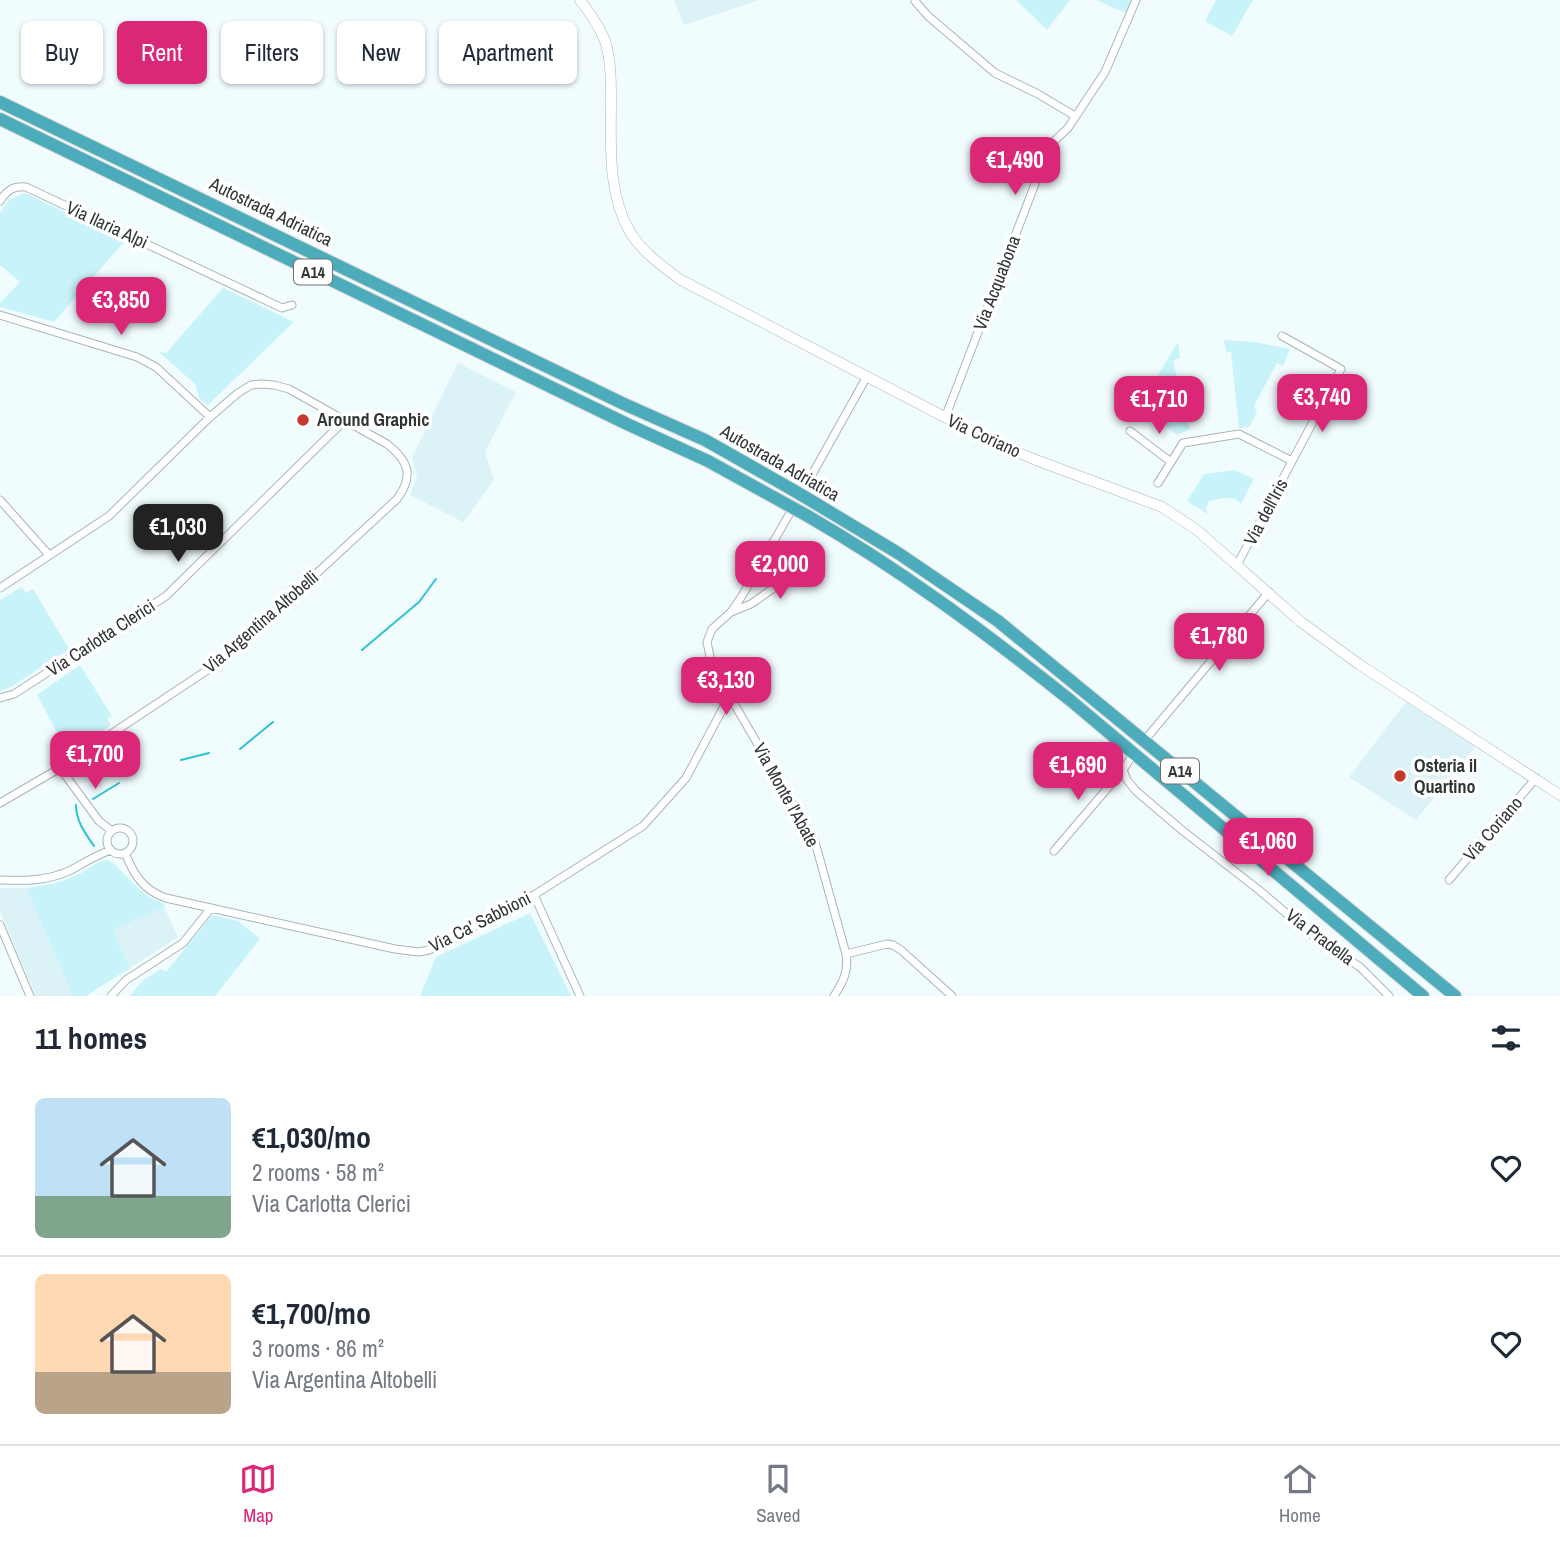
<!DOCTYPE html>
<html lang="en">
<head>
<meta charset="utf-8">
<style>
	:root { --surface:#fff; --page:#f6f6f7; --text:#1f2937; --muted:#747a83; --line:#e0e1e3; --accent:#db2777 }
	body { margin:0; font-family:"Archivo Narrow",sans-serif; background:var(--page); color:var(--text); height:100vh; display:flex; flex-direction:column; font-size:26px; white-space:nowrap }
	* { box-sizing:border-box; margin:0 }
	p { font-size:23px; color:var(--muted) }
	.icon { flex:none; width:38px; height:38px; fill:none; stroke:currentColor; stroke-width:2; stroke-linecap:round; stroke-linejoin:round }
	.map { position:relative; height:996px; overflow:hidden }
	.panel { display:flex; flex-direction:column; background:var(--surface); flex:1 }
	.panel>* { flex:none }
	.hud { position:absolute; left:21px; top:21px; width:700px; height:63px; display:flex; gap:14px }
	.price { position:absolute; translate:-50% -60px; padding:0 16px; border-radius:14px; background:var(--accent); color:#fff; font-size:23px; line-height:46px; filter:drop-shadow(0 2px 4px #0008) }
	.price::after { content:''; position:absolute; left:50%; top:42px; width:21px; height:16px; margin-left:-10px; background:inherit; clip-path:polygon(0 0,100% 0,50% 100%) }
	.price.selected { background:#222; color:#fff }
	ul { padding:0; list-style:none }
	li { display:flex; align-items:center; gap:21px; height:175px; padding:0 35px }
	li+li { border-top:2px solid var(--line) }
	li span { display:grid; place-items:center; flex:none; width:196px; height:140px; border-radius:10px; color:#555 }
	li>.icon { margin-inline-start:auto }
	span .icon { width:84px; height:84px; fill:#fffc; stroke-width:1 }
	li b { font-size:30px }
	h2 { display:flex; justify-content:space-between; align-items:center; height:84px; padding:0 35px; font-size:30px }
	.tag { padding:0 24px; border-radius:10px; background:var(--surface); box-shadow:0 2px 5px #0004; font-size:24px; line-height:63px }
	.tag.selected { background:var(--accent); color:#fff }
	.menu { display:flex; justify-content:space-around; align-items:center; height:98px; border-top:2px solid var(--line); background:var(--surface); font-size:19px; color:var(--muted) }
	.menu a { display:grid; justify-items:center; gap:4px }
	.menu .selected { color:var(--accent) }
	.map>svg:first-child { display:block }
	.built { fill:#dbf2f6 }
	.green { fill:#c9f3fa }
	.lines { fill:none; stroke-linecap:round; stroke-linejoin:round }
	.stream { stroke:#2ec2d6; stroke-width:2 }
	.street-casing { stroke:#a7b5b7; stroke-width:9 }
	.secondary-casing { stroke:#a7b5b7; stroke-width:11 }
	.highway-casing { stroke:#d5d6d7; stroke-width:14 }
	.street { stroke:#fff; stroke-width:7 }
	.secondary { stroke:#fff; stroke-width:10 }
	.highway { stroke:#4cacbb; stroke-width:12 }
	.highway-bridge-casing { stroke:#d5d6d7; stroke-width:14; stroke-linecap:butt }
	.highway-bridge { stroke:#4cacbb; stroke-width:12 }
	.poi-dot { fill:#c6382d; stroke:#fff; stroke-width:2.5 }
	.labels { text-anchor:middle; stroke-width:7; stroke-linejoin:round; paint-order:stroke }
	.shield { fill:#fff; stroke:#6d7172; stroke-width:2 }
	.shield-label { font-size:16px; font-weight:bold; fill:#2f3435 }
	.street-label { font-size:18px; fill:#2f3435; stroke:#fff }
	.poi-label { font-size:18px; font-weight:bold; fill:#2f3435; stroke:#fff; text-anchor:start }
</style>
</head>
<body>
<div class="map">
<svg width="1560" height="996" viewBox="0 0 1560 996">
	<rect width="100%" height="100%" fill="#f1fcfe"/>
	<path class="built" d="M674,0h85l-75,25z
		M458,363l58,29 -31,60 9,28 -31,42 -53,-27 7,-19 -5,-19z
		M1406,702l69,45 -59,73 -67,-43z
		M0,888h26l47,108h-37l-36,-85z
		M164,907l14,30 -48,31 -17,-38z"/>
	<path class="green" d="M1016,0h54l-23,30z
		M1096,0h36l-6,13z
		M1216,0h37l-21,36 -27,-15z
		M25,193l100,48 -71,81 -54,-15v-4l20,-21 -20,-17v-52l9,-13z
		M223,288l71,34 -86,83 -8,-6 -5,-15 -36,-32 7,1z
		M1224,340l31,2 35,7 -7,17 -6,-3 -23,43 3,7 -8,14 -10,1 -8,-76h-5z
		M1178,342l2,16 -7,3 17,68 -13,6 -37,-31z
		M1235,470l19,9 -13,25 -5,-5 -12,-1 -15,3 -3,7 2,6 -21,-13 17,-27z
		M22,587l4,6 7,-4 36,60 -58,38 -11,4v-91z
		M80,665l32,51 -5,3 4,6 -43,28 -31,-58z
		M106,860c10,3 11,7 18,14 13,12 21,24 41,30l-1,3 -51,23 17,38 -44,28h-13l-47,-108c19,-2 38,-6 55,-15 8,-5 16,-11 25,-13z
		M530,913l41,83h-151l16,-39z
		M212,915l26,6 22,18 -45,57h-85l12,-15 19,-12 5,3z"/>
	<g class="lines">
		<path class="stream" d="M362,650l57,-48 17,-23
			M240,749l33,-27
			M181,760l28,-7
			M93,799l26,-16
			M76,805c0,16 9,28 18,41"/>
		<defs>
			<path id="street" d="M915,1l13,15 67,57 43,21 37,22
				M0,201c7,-11 13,-15 26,-14l256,121 10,-3
				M0,315l137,42 19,10 54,50
				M945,418l105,-273 18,-17 37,-56 31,-72
				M1130,431l41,31
				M1158,483l25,-40 56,-9 53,27
				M800,496l66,-118
				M0,500l49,55
				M794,506l-52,90 -11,16 -19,17 -5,13 5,24 103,176 31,112 41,-10 6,1 8,5 51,46
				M1237,565l104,-196 -59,-33
				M0,588l109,-72 101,-99 28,-24 13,-8 10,-1 13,1 15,4 98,55c22,17 27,32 10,55l-173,160 -164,109 -60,35
				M731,612l20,-8 61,-43
				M0,698l14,-4 152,-98 179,-176
				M1149,735l120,-143
				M1130,759l-7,11 4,10 9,11 47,40 76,59 54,46 47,31 29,29
				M60,768l39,53 13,10
				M107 841a13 13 0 1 1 26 0a13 13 0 1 1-26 0Z
				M1054,851l69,-81
				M125,853c9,22 18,37 41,45l229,51 24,3 10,-2 105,-55 109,-69 43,-48 44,-83
				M0,880c25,1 48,1 71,-10 13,-7 25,-15 40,-20
				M1449,880l87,-102
				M534,895l46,101
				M0,925l30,71
				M111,996l15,-16 57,-37 28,-35
				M834,996c9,-14 15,-25 12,-42"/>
			<path id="secondary" d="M580,0c10,13 19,26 25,41 6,19 6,40 6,59 0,43 -4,93 19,132 12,20 32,34 51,48l306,159 49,21 126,47 35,23 104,92 59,43 200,130"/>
			<path id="highway" d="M0,102l624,302 81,36 88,50
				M0,119l627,305 81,37 78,43
				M815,503l83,50 100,68 457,375
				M806,515c94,54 180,118 264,185l353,296"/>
		</defs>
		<use href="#street" class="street-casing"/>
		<use href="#secondary" class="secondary-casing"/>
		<use href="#highway" class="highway-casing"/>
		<use href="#street" class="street"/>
		<use href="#secondary" class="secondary"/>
		<use href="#highway" class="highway"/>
		<defs>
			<path id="highway-bridge" d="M793,490l22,13
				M786,504l20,11"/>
		</defs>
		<use href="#highway-bridge" class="highway-bridge-casing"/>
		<use href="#highway-bridge" class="highway-bridge"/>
	</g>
	<g class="poi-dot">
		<circle cx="303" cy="420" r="7"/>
		<circle cx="1400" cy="776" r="7"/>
	</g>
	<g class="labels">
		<g class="shield">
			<rect x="294" y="259.5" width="38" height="25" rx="5"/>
			<rect x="1161" y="758.5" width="38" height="25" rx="5"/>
		</g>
		<g class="shield-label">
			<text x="313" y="278">A14</text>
			<text x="1180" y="777">A14</text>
		</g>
		<g class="street-label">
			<text transform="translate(271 212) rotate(26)" y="6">Autostrada Adriatica</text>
			<text transform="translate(107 225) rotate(25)" y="6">Via Ilaria Alpi</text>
			<text transform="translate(997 283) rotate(-69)" y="6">Via Acquabona</text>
			<text transform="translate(984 436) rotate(25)" y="6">Via Coriano</text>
			<text transform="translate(780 463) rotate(30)" y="6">Autostrada Adriatica</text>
			<text transform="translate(1266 512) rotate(-62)" y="6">Via dell'Iris</text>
			<text transform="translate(261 622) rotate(-41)" y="6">Via Argentina Altobelli</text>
			<text transform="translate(101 638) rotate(-33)" y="6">Via Carlotta Clerici</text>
			<text transform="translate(786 795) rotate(61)" y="6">Via Monte l'Abate</text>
			<text transform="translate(1493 829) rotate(-49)" y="6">Via Coriano</text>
			<text transform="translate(480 922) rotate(-27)" y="6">Via Ca' Sabbioni</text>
			<text transform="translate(1320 937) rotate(37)" y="6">Via Pradella</text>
		</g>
		<g class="poi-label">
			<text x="317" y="426">Around Graphic</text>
			<text x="1414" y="772">Osteria il<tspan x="1414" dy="21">Quartino</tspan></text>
		</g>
	</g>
</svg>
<b class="price" style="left:1015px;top:197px">€1,490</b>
<b class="price" style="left:121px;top:337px">€3,850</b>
<b class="price" style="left:1322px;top:434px">€3,740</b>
<b class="price" style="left:1159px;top:436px">€1,710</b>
<b class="price selected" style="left:178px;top:564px">€1,030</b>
<b class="price" style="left:780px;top:601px">€2,000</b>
<b class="price" style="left:1219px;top:673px">€1,780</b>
<b class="price" style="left:726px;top:717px">€3,130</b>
<b class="price" style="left:95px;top:791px">€1,700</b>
<b class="price" style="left:1078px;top:802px">€1,690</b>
<b class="price" style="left:1268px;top:878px">€1,060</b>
<div class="hud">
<a class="tag">Buy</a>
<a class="tag selected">Rent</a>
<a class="tag">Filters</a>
<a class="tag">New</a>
<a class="tag">Apartment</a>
</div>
</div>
<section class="panel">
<h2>11 homes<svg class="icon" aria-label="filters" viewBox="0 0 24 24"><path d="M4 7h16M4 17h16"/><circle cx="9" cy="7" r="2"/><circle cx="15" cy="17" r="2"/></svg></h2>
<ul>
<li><span style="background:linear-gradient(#bfe0f5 70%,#7fa58c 0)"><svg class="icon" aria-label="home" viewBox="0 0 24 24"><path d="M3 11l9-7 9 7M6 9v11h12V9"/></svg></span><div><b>€1,030/mo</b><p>2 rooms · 58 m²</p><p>Via Carlotta Clerici</p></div><svg class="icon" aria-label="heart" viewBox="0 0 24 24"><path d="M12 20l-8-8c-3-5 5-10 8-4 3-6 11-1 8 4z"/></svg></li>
<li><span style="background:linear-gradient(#ffd9b3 70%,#b9a48a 0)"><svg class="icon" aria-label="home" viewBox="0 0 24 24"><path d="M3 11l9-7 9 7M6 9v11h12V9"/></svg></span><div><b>€1,700/mo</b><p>3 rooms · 86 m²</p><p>Via Argentina Altobelli</p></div><svg class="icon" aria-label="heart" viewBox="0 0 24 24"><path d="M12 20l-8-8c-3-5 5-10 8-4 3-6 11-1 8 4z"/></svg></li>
</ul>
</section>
<nav class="menu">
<a class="selected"><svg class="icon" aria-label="map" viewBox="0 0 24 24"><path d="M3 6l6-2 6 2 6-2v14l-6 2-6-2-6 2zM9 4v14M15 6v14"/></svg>Map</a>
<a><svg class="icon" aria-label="saved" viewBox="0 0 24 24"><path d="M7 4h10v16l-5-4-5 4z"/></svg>Saved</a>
<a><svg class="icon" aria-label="home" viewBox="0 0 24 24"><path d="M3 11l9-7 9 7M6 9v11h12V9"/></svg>Home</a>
</nav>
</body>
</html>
